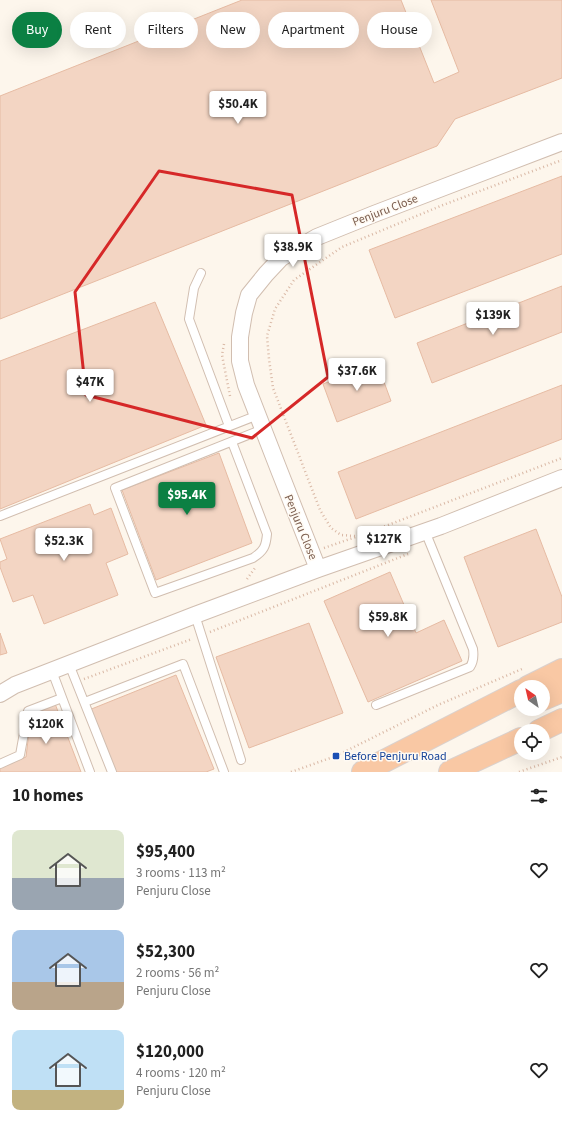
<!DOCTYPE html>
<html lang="en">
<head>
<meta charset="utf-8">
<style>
	:root { --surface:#fff; --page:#f2f2f2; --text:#222; --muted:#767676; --accent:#0b8043 }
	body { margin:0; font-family:"Source Sans 3",sans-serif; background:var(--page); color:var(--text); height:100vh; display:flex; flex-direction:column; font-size:15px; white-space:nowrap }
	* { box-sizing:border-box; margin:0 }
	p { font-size:13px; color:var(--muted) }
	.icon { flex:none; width:22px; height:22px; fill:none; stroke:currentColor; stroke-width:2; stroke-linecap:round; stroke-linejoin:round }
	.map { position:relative; height:772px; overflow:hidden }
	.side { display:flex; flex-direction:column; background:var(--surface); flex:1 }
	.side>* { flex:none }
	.hud { position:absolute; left:12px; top:12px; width:538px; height:36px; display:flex; gap:8px }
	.needle { width:26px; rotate:326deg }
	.fabs { position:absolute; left:514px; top:680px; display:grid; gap:8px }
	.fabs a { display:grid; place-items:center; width:36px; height:36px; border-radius:50%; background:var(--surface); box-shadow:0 4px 16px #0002; font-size:20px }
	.price { position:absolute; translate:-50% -34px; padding:0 9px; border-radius:4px; background:#fff; color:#222; font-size:13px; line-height:26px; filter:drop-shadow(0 1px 2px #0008) }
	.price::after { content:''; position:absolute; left:50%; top:24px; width:12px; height:9px; margin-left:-6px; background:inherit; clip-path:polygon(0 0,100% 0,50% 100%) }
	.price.selected { background:var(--accent); color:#fff }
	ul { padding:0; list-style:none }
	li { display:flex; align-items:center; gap:12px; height:100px; padding:0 12px }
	li span { display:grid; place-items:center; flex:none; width:112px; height:80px; border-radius:8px; color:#555 }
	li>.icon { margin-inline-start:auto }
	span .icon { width:48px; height:48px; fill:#fffc; stroke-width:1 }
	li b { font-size:17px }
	h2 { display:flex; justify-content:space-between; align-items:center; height:48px; padding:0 12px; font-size:17px }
	.chip { padding:0 14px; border-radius:18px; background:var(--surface); box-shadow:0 4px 16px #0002; font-size:14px; line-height:36px }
	.chip.selected { background:var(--accent); color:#fff }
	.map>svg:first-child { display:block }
	.building { fill:#f3d5c3; stroke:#e6bba3 }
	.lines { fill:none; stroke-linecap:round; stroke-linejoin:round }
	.service-casing { stroke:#d1beb0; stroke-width:10 }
	.minor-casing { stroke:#d1beb0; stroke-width:18 }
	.trunk-casing { stroke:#dad1cd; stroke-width:24 }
	.path { stroke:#d9b8a5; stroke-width:2.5; stroke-dasharray:1 3; stroke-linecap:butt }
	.service { stroke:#fff; stroke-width:8 }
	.minor { stroke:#fff; stroke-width:16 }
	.trunk { stroke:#f9c8a4; stroke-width:22 }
	.marked { fill:none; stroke:#d62828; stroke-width:3; stroke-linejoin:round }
	.transit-dot { fill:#1a4fb4; stroke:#fffaf3; stroke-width:1.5 }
	.labels { text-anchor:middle; stroke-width:3; stroke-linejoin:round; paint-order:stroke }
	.street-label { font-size:12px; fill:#7a5c4d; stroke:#fffaf3 }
	.transit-label { font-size:12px; fill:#164399; stroke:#fffaf3; text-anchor:start }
</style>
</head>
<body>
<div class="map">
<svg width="562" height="772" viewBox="0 0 562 772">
	<rect width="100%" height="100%" fill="#fdf6ec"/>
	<path class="building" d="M242,0h159l33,83 25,-11 -28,-72h131v78l-107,41 -18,27 -437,173v-223z
		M562,176v78l-167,64 -26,-68z
		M562,286v46l-130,51 -15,-40z
		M155,302l51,123 -206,84v-148z
		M377,363l14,38 -54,21 -14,-38z
		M562,385v54l-206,80 -18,-47z
		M219,453l33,90 -96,37 -34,-90z
		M90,504l4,11 17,-7 17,46 -22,9 12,32 -74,29 -11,-29 -20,7 -13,-35v-5l7,-3 -7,-20z
		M536,529l26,68v25l-64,25 -34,-90z
		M390,572l26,61 28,-13 18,41 -94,41 -44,-101z
		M309,623l34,90 -94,35 -33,-91z
		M0,633l7,20 -7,2z
		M176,675l38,94 -8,3h-92l-25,-62z
		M54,701l27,71h-81v-4l26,-11 6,-50z"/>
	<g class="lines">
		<defs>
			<path id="service" d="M201,273l-7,15 -5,31 40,107
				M232,442l35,92c-1,12 -3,17 -14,24l-98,35 -40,-105 148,-59
				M0,516l258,-101
				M195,615l46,145
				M69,664l43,108
				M52,671l38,101
				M85,702l98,-38 41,108
				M376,705l94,-38c4,-6 4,-11 3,-18l-48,-118
				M0,764l20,-9 8,-44 34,-13"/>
			<path id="minor" d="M318,569l-39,-99 -33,-85 -6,-24v-24l4,-24 5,-18 17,-21 15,-16 36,-21 57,-23 188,-72
				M0,694l15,-9 180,-70 123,-46 123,-43 121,-48"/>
			<path id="trunk" d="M528,687l34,-17
				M543,699l19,-8
				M539,731l23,-11
				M363,772l158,-81
				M450,772l71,-33"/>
		</defs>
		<use href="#service" class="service-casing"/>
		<use href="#minor" class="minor-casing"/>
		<use href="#trunk" class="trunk-casing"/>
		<path class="path" d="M224,344l-2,11 8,41
			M355,536l-14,-1 -10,-7 -11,-18 -47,-122 -4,-29 -2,-23 8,-27 19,-29 48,-33 101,-42 119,-45
			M324,548l46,-16 192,-74
			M247,579l8,-11
			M210,632l198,-78
			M84,679l108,-40
			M291,772l45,-16 102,-51 84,-36
			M519,772l43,-15"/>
		<use href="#service" class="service"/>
		<use href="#minor" class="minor"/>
		<use href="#trunk" class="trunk"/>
	</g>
	<path class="marked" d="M159,171l133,24 36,182 -76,61 -166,-43 -11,-103z"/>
	<rect class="transit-dot" x="332" y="752" width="8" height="8" rx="2"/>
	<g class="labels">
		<g class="street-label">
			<text transform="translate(385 210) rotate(-21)" y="4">Penjuru Close</text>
			<text transform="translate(301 527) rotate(68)" y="4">Penjuru Close</text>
		</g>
		<g class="transit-label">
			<text x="344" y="760">Before Penjuru Road</text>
		</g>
	</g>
</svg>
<div class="fabs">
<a><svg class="needle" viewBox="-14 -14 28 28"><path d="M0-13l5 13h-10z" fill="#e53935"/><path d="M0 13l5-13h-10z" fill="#767676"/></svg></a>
<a><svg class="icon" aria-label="locate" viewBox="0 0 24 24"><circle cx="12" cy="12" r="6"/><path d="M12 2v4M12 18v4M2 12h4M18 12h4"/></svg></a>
</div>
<b class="price" style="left:238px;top:125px">$50.4K</b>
<b class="price" style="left:293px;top:268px">$38.9K</b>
<b class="price" style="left:493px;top:336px">$139K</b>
<b class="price" style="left:357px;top:392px">$37.6K</b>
<b class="price" style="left:90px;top:403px">$47K</b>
<b class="price selected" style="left:187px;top:516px">$95.4K</b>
<b class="price" style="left:384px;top:560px">$127K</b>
<b class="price" style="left:64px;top:562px">$52.3K</b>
<b class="price" style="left:388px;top:638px">$59.8K</b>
<b class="price" style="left:46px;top:745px">$120K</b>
<div class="hud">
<a class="chip selected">Buy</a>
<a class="chip">Rent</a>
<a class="chip">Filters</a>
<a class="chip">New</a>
<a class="chip">Apartment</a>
<a class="chip">House</a>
</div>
</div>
<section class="side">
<h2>10 homes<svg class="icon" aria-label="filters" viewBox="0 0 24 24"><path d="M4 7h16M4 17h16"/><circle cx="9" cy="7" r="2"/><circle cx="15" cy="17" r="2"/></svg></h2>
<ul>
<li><span style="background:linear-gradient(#dfe7d0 60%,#9aa5b1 0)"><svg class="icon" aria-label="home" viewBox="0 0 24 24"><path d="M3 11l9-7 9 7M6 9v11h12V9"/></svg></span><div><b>$95,400</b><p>3 rooms · 113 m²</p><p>Penjuru Close</p></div><svg class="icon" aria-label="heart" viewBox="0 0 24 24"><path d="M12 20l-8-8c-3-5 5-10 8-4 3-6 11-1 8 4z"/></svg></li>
<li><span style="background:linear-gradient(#a9c7e8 65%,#b9a48a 0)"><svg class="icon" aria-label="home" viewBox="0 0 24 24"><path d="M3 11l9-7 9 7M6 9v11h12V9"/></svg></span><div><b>$52,300</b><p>2 rooms · 56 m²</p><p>Penjuru Close</p></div><svg class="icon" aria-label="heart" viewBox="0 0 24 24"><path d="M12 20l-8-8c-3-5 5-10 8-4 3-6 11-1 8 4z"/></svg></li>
<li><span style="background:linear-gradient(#bfe0f5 75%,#c2b280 0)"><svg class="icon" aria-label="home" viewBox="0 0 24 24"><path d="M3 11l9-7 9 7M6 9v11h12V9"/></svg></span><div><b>$120,000</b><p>4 rooms · 120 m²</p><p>Penjuru Close</p></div><svg class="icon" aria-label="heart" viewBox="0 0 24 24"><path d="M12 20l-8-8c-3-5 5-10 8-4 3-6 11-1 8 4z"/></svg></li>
</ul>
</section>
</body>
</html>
